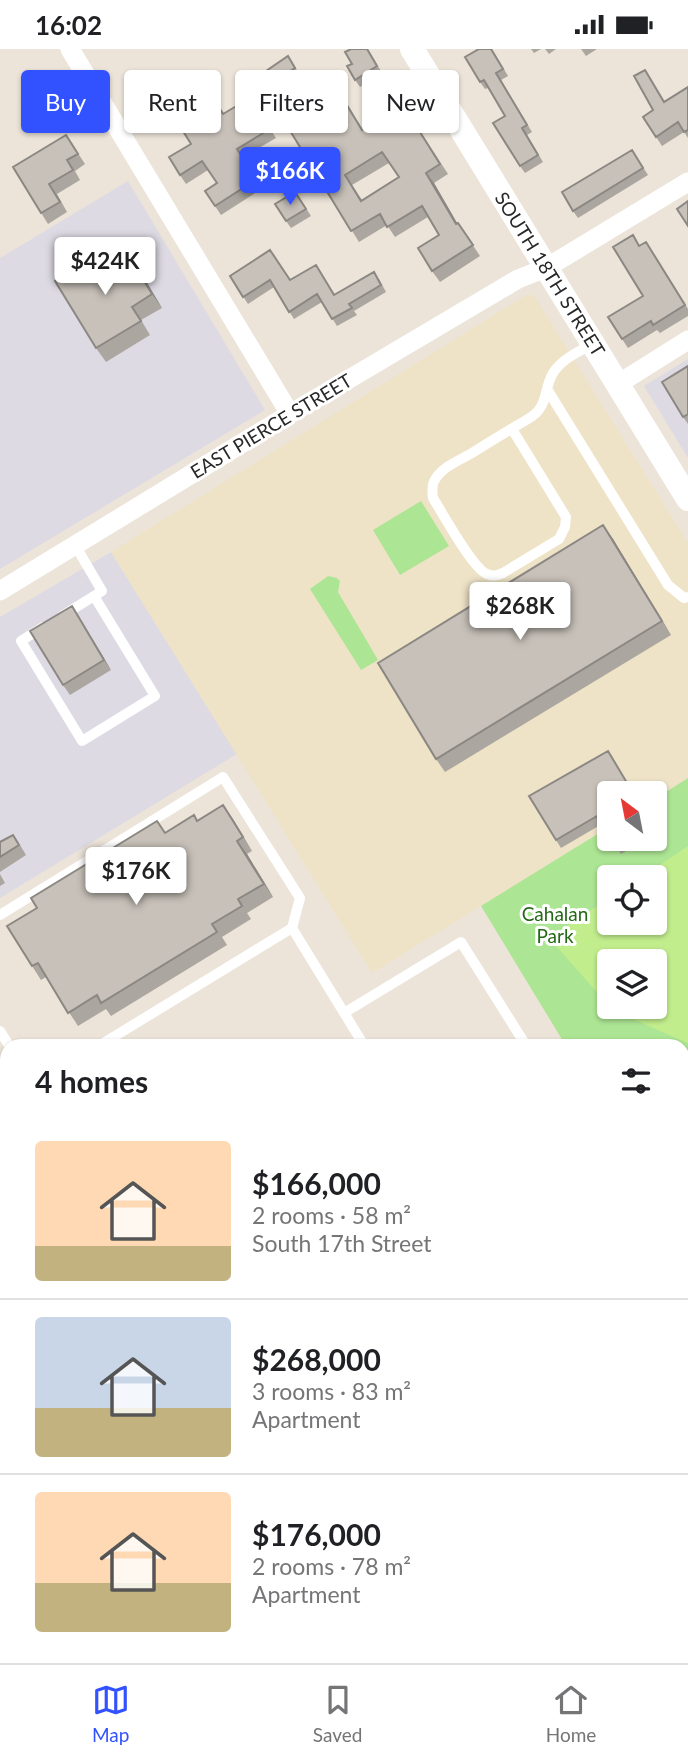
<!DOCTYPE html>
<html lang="en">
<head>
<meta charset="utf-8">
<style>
	:root { --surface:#fff; --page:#f6f6f6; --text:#202124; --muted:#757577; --line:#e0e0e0; --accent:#3352ff }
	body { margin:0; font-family:Lato,sans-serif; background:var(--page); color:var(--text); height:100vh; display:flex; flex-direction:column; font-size:26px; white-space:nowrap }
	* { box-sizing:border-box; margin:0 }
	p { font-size:23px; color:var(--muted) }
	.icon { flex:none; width:38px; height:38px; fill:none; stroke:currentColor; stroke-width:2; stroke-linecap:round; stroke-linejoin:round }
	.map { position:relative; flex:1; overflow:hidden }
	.panel { position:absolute; left:0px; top:990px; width:690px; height:625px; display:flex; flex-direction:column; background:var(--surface); border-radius:21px 21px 0 0; box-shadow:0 2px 5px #0004 }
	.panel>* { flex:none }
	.hud { position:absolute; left:21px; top:21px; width:648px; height:63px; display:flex; gap:14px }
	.needle { width:46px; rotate:328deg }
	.tools { position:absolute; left:597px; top:732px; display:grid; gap:14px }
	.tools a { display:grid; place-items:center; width:70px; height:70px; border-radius:7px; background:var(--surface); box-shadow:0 2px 5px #0004; font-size:35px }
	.price { position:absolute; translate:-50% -60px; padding:0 16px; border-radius:7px; background:#fff; color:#222; font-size:23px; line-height:46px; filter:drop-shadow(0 2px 4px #0008) }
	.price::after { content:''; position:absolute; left:50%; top:42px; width:21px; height:16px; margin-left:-10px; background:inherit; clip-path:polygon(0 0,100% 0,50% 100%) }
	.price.on { background:var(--accent); color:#fff }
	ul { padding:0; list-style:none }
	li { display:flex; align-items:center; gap:21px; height:175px; padding:0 35px }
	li+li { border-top:2px solid var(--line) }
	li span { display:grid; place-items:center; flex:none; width:196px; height:140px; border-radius:7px; color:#555 }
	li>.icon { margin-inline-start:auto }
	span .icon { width:84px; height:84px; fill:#fffc; stroke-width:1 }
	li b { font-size:30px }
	h2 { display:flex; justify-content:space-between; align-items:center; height:84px; padding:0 35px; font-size:30px }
	.pill { padding:0 24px; border-radius:7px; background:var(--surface); box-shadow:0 2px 5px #0004; font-size:24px; line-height:63px }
	.pill.on { background:var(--accent); color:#fff }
	.status { display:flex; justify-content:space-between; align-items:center; height:49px; padding:0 35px; background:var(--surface); direction:ltr }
	.status svg { height:19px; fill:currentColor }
	.dock { display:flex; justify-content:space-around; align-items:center; height:98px; border-top:2px solid var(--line); background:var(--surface); font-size:19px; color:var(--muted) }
	.dock a { display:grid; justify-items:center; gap:4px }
	.dock .on { color:var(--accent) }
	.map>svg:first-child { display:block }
	.industrial { fill:#dddae3 }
	.education { fill:#eee3c7 }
	.green { fill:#ace593; fill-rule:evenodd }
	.pitch { fill:#c2ed8d }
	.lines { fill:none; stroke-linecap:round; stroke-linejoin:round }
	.service { stroke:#fff; stroke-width:10 }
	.minor { stroke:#fff; stroke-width:19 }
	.tertiary { stroke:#fff; stroke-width:24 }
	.wall { fill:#aba69f; fill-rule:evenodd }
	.shaded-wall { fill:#8b8782 }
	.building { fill:#c7c1b9; stroke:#8b8782; stroke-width:2; fill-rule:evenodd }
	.labels { text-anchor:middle; stroke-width:6; stroke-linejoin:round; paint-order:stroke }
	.street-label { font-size:19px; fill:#282828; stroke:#fff }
	.park-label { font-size:19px; fill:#256816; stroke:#fff }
</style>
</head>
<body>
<div class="status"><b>16:02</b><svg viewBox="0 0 49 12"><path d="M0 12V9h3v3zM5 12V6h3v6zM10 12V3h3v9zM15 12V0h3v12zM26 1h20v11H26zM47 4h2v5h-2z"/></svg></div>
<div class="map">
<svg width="688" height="1614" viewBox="0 0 688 1614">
	<rect width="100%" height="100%" fill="#ece4d9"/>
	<path class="industrial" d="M128,132l137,229 -265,159v-311z
		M688,310v99l-44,-72z
		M111,503l126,202 -237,144v-281z"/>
	<path class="education" d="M528,245l7,3 153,246v235l-33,21 -1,-6h-45v34l-237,146 -261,-421z"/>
	<path class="green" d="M421,452l28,45 -49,29 -27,-45z
		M328,527l9,2 3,3 -2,11 40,68 -17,10 -51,-81z
		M688,729v469l-6,-9v-191l-116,-1 -85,-140 128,-79v11h45l1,-39zM609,828h45v45h-45zM609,912h45v45h-45z"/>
	<path class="pitch" d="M688,797v197h-1l-74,-33 -3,-4h44v-45h-45v45l-60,-68 60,-40v24h45v-45h-12z"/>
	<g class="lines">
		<path class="service" d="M547,340l121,196 16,13 4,-1
			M512,380l54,88 -1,10 -6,12 -56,34c-5,2 -10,4 -16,1 -14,-5 -44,-60 -54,-76 -1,-7 -1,-15 3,-20 8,-12 24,-18 36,-25 19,-12 37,-23 56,-34 21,-12 15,-29 25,-46 9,-14 25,-21 39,-29
			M62,567l40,-25 -27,-46
			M43,578l-22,14 61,100 73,-45 -61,-100
			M0,866l223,-138 77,121 -8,30 73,119
			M344,964l117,-71 66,105
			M0,982l10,16
			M189,996l1,2
			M97,998l195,-119
			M0,1059l7,-4
			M0,1158l7,10
			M682,1217l6,9
			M682,1287l6,-4
			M682,1512l6,9
			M394,1608l4,6
			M492,1614l9,-6"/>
		<path class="minor" d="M70,0l220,365
			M618,335l70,-44
			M0,542l290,-177 228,-135 28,-11 142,-86
			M0,1256l7,9
			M224,1608l3,6"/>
		<path class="tertiary" d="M412,0l276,450
			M682,1353l6,-4
			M258,1614l9,-6"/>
	</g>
	<path class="wall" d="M351,0h17l14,24 -22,14 -5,-7 -3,-16z
		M492,0l16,27 -7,4 31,52 -5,3 16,27 -18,11 -5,-7 -15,-50 -17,-28 -3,1 -5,-7z
		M531,0h10l-7,4z
		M545,0h11l-7,5z
		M581,0h16l-11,7z
		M288,7l12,19 -22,14 -12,-18z
		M651,30l13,22 24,-14v51l-4,-6 -22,14 -19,-29 10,-7z
		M41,38l22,32 -11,7 -7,-9 -8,6 -15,-24z
		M208,39l16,26 26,-16 26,40 -33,19 20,31 -42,27 -16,-24 12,-8 -9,-13 -22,14 -6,-9 11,-31z
		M339,43l24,38 40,-25 45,69 -14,9 23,40h1l22,33 -40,26 -8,-11 7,-36 -11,-18 -33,20 -8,-12 -28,17 -73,-118zM389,114l10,14 -37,23 -10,-15z
		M66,86l19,29 -10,7 5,9 -23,14 10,18 -19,12 -35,-57z
		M632,101l16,25 -70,43 -5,-7z
		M300,150l11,17 -20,12 -5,-7z
		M640,197l12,5 36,58v7l-28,17 -3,-3 -29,18 -6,-9 21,-43z
		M129,207l33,52 -21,12 9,15 -44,27 -10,-14 13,-79z
		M321,223l14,23 44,-16 7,13 -32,19 3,4 -20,11 -15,-24 -28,17 -20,-32 -26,17 -18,-28 60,4z
		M688,317v58l-5,-7z
		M603,476l10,14 58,96 -226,137 -9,-13z
		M72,557l39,64 -41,25 -7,-10z
		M608,702l25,42h-24l-7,31 -41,24 -5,-8z
		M223,756l29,46 -5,3 26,43 -26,16 4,6 -29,18 5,8 -116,71 -5,-7 -28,17 -32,-49 -5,3 -9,-14 133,-133 33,-12z
		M611,789h34l1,1 -25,15z
		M0,793l20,3 6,10 -26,17z
		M0,825l5,9 -5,3z"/>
	<path class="shaded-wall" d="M426,124l8,10 30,52 -8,-11z
		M129,207l10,13 23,39 -10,-14z
		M603,476l10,14 58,96 -9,-14z
		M72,557l7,11 32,53 -7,-10z
		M223,756l10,14 19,32 -9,-14z
		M237,792l10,13 26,43 -9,-13z"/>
	<path class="building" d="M351,0h16l10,17 -22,14 -8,-14 5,-2 -7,-12z
		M479,0h12l12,20 -7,4 31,52 -5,3 16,27 -18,11 -27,-43 12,-7 -21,-36 -4,2 -15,-25z
		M288,7l7,12 -22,14 -7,-11z
		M645,21l19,32 24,-15v43l-4,2 -6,-10 -22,15 -13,-20 10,-7 -19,-34z
		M202,30l21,35 27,-16 20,31 -33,20 20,30 -42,27 -10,-15 12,-8 -15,-22 -22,14 -11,-18 22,-13 -26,-42z
		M41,38l17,25 -11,7 -6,-9 -9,5 -10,-16z
		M339,43l23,38 41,-25 37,59 -14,9 30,51 2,-1 15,22 -41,26 -14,-23 21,-13 -17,-29 -35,21 -7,-13 -29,17 -65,-107zM382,103l17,25 -38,24 -16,-26z
		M66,86l12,19 -11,6 6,10 -24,14 11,18 -19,11 -28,-46z
		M632,101l11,18 -70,43 -11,-19z
		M295,143l11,17 -20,12 -11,-17z
		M688,152v25l-11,-17z
		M633,186l6,11 7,-4 39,63 -32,20 -2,-4 -29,18 -14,-22 35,-21 -30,-49z
		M270,201l20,30 26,-15 18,30 40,-23 7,13 -32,19 3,4 -20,11 -15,-25 -28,18 -19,-32 -27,17 -13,-21z
		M99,205l9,15 21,-13 23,38 -20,13 9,14 -45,27 -41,-67z
		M688,317v48l-5,3 -21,-35z
		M603,476l59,96 -226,138 -58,-96z
		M72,557l32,54 -41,25 -33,-54z
		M608,702l25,42h-24v43l-12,-20 -41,24 -27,-44z
		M223,756l20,32 -6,4 27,43 -26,15 4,7 -30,18 5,8 -116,71 -4,-8 -29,18 -30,-50 -6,3 -25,-40 30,-18 -6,-10 126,-77 8,12 29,-18 3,6z
		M13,786l6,10 -19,12v-15z
		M611,789h20l-15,9z"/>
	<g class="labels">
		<g class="street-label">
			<text transform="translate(550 225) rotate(58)" y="7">SOUTH 18TH STREET</text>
			<text transform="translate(271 377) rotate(-31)" y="7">EAST PIERCE STREET</text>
		</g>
		<g class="park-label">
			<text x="555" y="872">Cahalan<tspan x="555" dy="22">Park</tspan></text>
		</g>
	</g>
</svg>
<div class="tools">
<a><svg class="needle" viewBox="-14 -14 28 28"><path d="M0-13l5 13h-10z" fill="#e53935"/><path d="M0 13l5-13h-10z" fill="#757577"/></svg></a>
<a><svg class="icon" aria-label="locate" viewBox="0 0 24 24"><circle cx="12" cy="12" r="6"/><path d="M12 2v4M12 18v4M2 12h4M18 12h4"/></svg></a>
<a><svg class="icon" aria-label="layers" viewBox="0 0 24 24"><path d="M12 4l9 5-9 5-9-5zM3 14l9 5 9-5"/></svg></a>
</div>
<b class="price on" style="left:290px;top:158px">$166K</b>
<b class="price" style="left:105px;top:248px">$424K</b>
<b class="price" style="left:520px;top:593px">$268K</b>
<b class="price" style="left:136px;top:858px">$176K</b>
<div class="hud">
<a class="pill on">Buy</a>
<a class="pill">Rent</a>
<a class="pill">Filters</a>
<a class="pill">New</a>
</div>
<section class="panel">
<h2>4 homes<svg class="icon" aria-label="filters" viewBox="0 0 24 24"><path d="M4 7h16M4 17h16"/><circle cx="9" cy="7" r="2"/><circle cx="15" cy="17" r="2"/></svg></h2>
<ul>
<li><span style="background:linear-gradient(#ffd9b3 75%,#c2b280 0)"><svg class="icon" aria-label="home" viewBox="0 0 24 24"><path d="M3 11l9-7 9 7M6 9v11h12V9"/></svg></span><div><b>$166,000</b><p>2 rooms · 58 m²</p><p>South 17th Street</p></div></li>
<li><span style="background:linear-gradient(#c9d6e8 65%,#c2b280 0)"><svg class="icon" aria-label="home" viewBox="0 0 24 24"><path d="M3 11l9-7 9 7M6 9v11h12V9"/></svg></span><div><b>$268,000</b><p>3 rooms · 83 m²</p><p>Apartment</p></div></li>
<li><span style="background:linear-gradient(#ffd9b3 65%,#c2b280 0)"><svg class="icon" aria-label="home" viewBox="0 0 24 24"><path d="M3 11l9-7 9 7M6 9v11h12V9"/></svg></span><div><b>$176,000</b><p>2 rooms · 78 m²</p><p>Apartment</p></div></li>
</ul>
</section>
</div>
<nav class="dock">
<a class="on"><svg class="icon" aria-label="map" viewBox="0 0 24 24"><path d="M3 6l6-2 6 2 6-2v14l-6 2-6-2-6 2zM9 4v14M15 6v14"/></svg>Map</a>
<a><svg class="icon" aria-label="saved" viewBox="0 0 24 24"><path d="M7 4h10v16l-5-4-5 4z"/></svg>Saved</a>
<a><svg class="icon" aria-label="home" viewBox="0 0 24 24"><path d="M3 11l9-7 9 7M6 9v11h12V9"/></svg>Home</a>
</nav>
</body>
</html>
